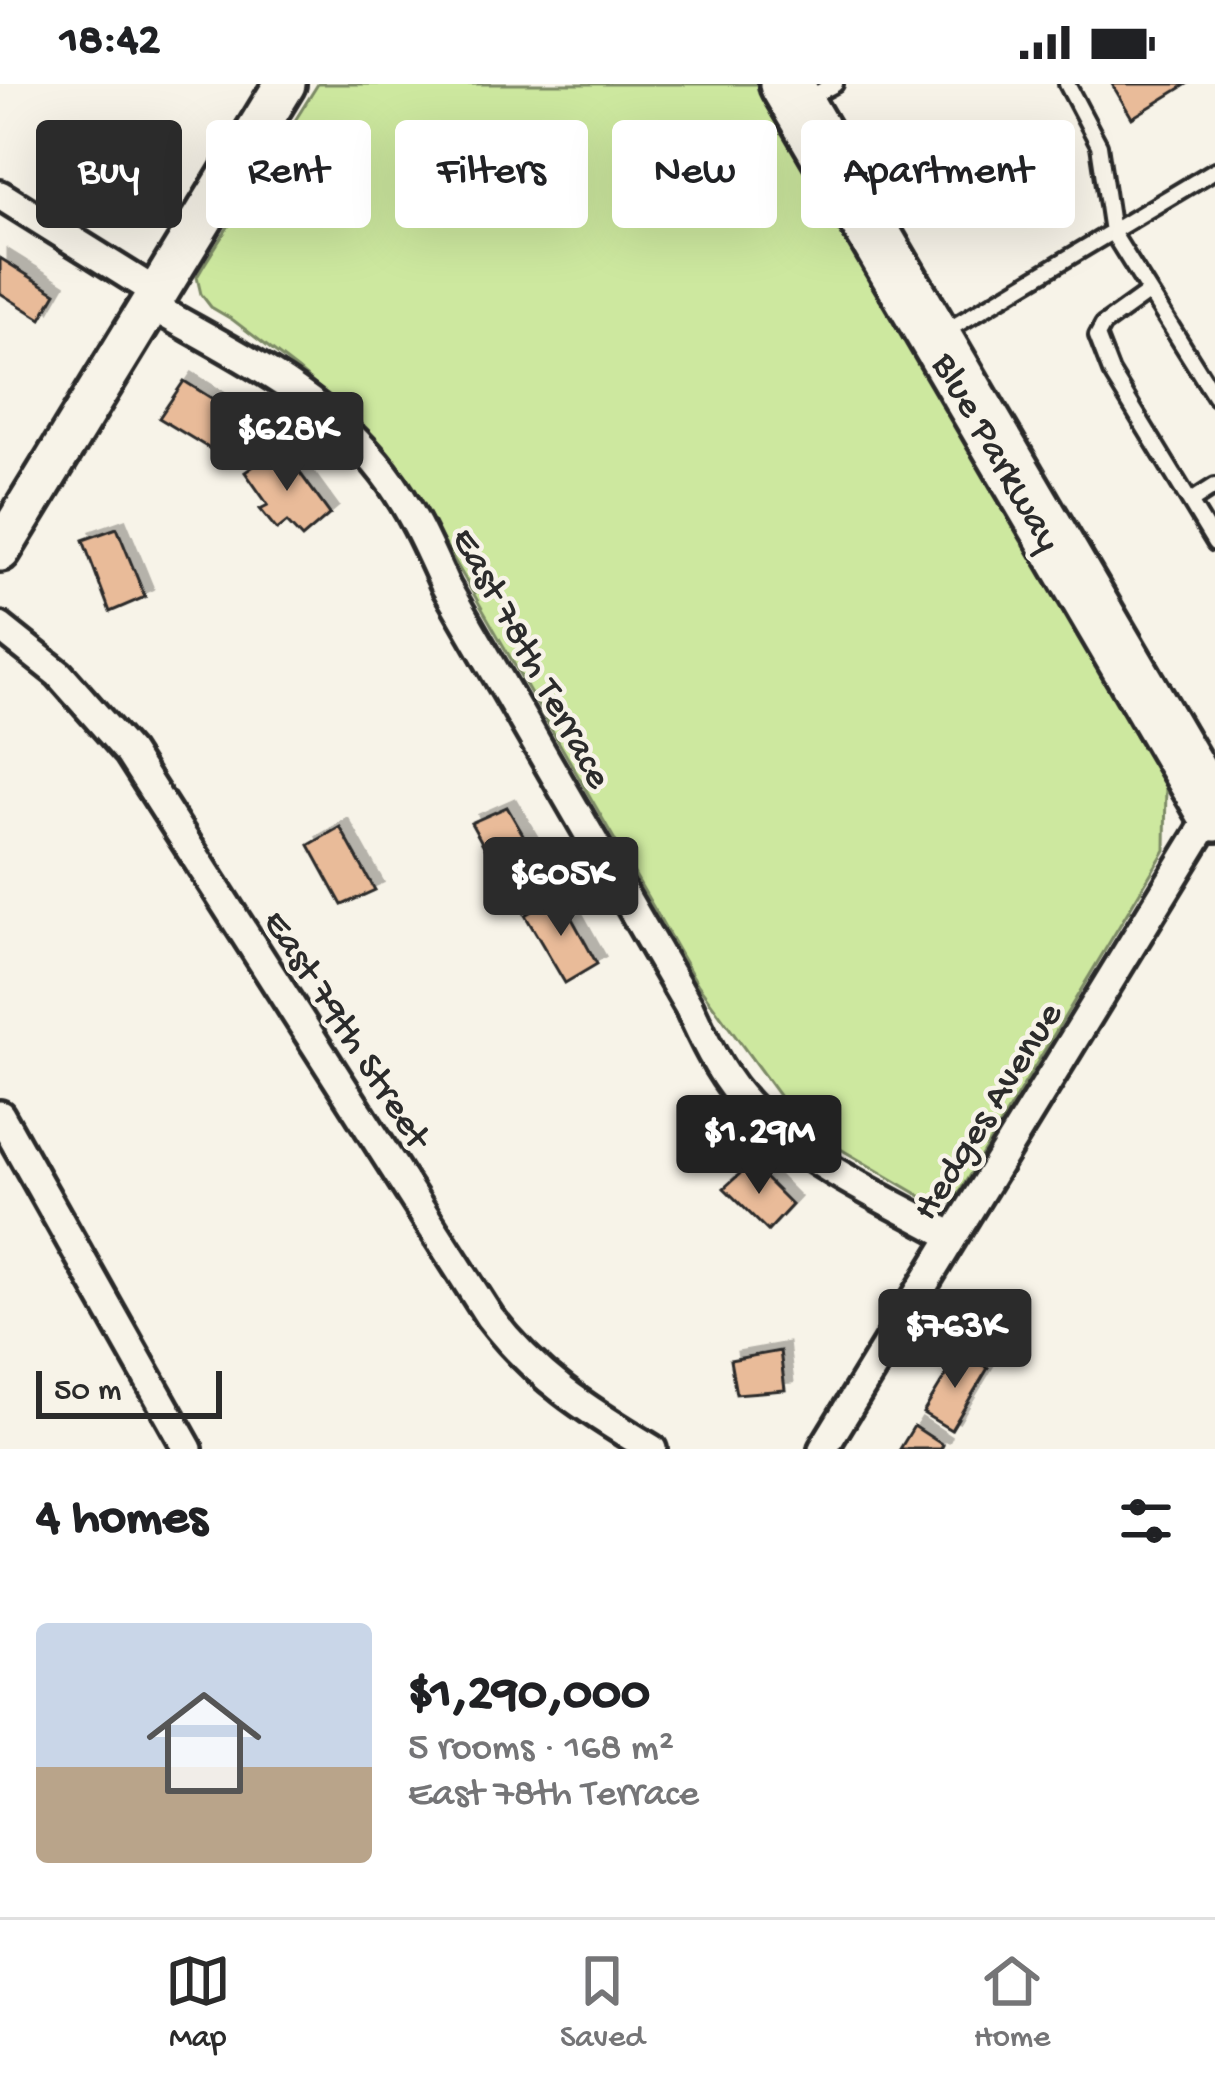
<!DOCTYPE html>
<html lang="en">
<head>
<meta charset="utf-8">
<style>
	:root { --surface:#fff; --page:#f2f2f2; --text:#202124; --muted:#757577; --line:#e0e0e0; --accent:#2b2b2b }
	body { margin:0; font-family:"Gochi Hand",sans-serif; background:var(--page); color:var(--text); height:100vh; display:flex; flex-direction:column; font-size:45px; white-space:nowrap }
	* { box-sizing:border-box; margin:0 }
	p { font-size:39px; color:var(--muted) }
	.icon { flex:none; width:66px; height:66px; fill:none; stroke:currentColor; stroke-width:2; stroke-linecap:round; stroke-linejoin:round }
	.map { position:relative; height:1365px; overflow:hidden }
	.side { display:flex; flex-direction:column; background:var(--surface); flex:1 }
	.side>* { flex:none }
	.guide { position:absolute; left:36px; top:36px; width:1143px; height:108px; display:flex; gap:24px }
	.scale { position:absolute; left:36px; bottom:30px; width:186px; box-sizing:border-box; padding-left:12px; border:6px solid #2b2b2b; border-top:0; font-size:33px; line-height:42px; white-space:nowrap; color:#2b2b2b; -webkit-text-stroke:9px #f7f3e8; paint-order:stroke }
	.price { position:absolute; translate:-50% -102px; padding:0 27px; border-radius:12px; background:var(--accent); color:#fff; font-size:39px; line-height:78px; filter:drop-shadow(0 3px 6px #0008) }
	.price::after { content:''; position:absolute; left:50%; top:72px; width:36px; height:27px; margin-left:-18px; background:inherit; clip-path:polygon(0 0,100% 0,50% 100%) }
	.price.active { background:#222; color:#fff }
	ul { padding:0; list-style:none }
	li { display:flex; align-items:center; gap:36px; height:300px; padding:0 36px }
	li+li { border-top:3px solid var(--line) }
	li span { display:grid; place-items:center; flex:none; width:336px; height:240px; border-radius:12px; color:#555 }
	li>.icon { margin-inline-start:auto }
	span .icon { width:144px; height:144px; fill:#fffc; stroke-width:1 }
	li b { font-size:51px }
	h2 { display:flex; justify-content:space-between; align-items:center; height:144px; padding:0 36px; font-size:51px }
	.chip { padding:0 42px; border-radius:12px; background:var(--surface); box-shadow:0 12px 48px #0002; font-size:42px; line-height:108px }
	.chip.active { background:var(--accent); color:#fff }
	.status { display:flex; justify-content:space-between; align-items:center; height:84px; padding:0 60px; background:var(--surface); direction:ltr }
	.status svg { height:33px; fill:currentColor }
	.menu { display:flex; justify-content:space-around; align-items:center; height:168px; border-top:3px solid var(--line); background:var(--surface); font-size:33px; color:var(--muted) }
	.menu a { display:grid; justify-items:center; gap:6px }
	.menu .active { color:var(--accent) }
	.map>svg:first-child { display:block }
	.green { fill:#cde89f; stroke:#7c8a65; stroke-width:3 }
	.building { fill:#e9bb99; stroke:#2b2b2b; stroke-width:3; filter:url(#shadow) }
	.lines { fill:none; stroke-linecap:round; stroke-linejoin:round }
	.lane-casing { stroke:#2b2b2b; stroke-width:22 }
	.street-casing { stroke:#2b2b2b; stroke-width:36 }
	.secondary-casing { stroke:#2b2b2b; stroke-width:48 }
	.highway-casing { stroke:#2b2b2b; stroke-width:60 }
	.lane { stroke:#f7f3e8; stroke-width:14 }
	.street { stroke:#f7f3e8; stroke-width:27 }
	.secondary { stroke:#f7f3e8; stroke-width:39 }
	.highway { stroke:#f7f3e8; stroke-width:51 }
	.labels { text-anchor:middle; stroke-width:9; stroke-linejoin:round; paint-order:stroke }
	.street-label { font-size:39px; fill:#2b2b2b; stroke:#f7f3e8 }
</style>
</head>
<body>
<div class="status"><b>18:42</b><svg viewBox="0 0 49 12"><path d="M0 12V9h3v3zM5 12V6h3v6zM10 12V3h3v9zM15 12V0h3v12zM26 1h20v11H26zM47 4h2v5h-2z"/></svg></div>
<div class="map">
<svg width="1215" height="1365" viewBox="0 0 1215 1365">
	<defs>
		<filter id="shadow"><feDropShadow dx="8" dy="-8" stdDeviation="0" flood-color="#0004"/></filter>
	</defs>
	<rect width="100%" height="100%" fill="#f7f3e8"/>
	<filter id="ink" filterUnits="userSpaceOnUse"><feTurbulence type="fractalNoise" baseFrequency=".00833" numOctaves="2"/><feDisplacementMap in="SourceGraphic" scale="24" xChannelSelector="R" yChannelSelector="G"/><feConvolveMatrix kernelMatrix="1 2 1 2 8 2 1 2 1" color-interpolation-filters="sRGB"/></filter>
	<g filter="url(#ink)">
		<path class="green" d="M318,0h440l408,697 -1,69 -211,351 -16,5 -106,-62 -52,-47 -82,-112 -265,-462 -85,-110 -50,-43 -65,-50 -22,-13 -10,-13 -4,-17 7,-12z"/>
		<path class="building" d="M1112,0h75l-55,34z
			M0,174l56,35 -15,26 -41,-26z
			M184,297l69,43 -23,37 -71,-43z
			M281,363l49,67 -28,24 -15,-16 -10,8 -17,-21 8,-4 -23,-33z
			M117,444l28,69 -35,15 -27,-72z
			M507,723l39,67 -36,19 -39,-70z
			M340,743l35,63 -33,15 -33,-60z
			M559,811l38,69 -32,19 -40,-68z
			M751,1080l41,41 -24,26 -44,-43z
			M780,1267l5,39 -49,4 -6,-34z
			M960,1268l28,16 -37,62 -28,-17z
			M914,1342l29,19 -2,4h-41z"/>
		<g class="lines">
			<defs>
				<path id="lane" d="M1067,0l32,61 13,87 103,165
					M807,15l28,-15
					M1149,208l-46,33 -6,11 14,36 104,171
					M941,250l274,-164
					M1190,418l25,-16"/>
				<path id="street" d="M0,111l157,98
					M150,221c85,49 173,89 234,168 27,35 44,74 62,114l243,420c14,31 29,63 51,89 51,61 144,102 212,140
					M0,543l59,47 70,79 360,563c47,62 98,94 163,133
					M0,1031l188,334
					M823,1365l390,-637"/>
				<path id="secondary" d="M0,467l285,-467"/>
				<path id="highway" d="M786,0l429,731"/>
			</defs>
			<use href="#lane" class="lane-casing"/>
			<use href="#street" class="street-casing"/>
			<use href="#secondary" class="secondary-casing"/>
			<use href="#highway" class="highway-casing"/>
			<use href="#lane" class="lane"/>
			<use href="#street" class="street"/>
			<use href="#secondary" class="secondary"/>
			<use href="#highway" class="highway"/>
		</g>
	</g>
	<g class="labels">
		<g class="street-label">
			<text transform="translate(1000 366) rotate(60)" y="14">Blue Parkway</text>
			<text transform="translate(535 572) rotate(61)" y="14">East 78th Terrace</text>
			<text transform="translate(350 943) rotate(57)" y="14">East 79th Street</text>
			<text transform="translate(984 1025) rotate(-58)" y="14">Hedges Avenue</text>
		</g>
	</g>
</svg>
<div class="scale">50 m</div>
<b class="price" style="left:287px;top:410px">$628K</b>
<b class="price" style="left:561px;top:855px">$605K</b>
<b class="price active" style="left:759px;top:1113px">$1.29M</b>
<b class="price" style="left:955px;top:1307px">$763K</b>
<div class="guide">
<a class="chip active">Buy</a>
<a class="chip">Rent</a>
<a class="chip">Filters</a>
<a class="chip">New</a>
<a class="chip">Apartment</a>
</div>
</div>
<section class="side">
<h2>4 homes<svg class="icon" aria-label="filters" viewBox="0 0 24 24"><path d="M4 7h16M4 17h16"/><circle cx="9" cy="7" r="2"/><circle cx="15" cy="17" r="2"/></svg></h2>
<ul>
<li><span style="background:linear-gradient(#c9d6e8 60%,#b9a48a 0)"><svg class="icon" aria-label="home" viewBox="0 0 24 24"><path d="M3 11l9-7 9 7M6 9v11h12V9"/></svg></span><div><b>$1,290,000</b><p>5 rooms · 168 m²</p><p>East 78th Terrace</p></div></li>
</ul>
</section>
<nav class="menu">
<a class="active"><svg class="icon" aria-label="map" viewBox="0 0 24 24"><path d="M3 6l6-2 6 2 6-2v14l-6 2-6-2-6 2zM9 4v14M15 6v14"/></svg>Map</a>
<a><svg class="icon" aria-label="saved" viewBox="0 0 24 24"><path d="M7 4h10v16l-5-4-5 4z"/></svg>Saved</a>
<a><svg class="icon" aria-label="home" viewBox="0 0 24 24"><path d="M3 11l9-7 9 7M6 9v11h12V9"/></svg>Home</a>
</nav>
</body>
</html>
